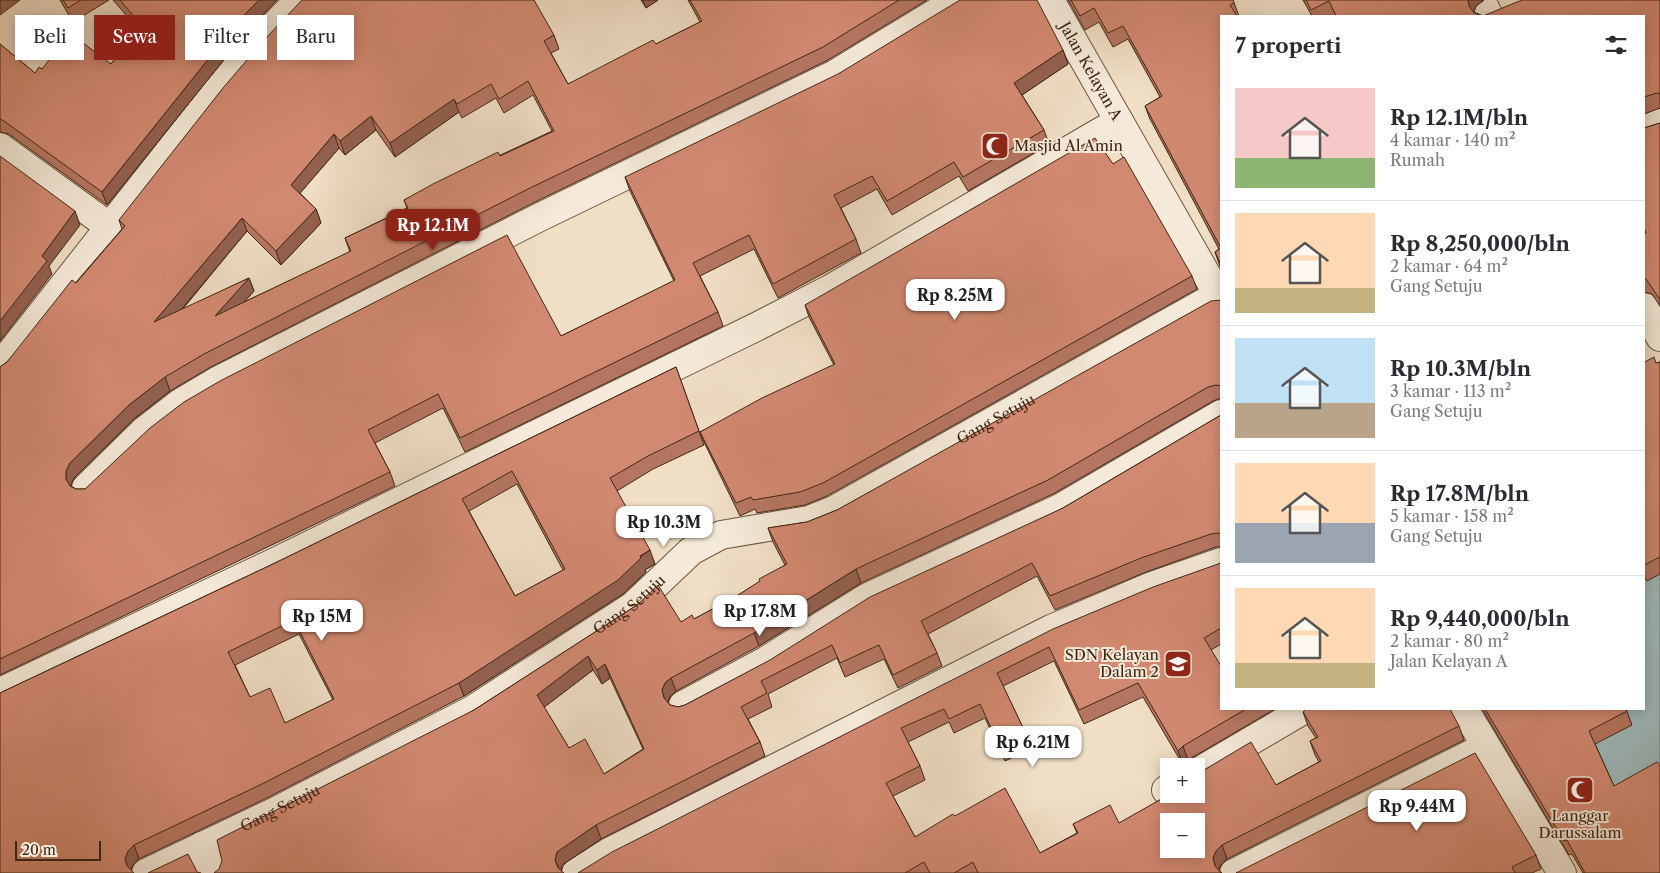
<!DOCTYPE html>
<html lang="id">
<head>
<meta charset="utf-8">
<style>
	:root { --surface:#fff; --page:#f7f7f7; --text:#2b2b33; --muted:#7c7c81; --line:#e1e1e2; --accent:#8f2418 }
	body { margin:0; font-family:"Libre Caslon Text",serif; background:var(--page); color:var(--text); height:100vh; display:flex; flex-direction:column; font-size:19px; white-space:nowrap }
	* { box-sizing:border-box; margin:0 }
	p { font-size:16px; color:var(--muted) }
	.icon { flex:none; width:28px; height:28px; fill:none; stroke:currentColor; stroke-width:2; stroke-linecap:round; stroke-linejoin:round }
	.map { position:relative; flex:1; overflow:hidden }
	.drawer { position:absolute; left:1220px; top:15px; width:425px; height:695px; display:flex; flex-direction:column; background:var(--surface); border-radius:0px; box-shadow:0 2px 12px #0003 }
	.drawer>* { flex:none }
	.guide { position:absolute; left:15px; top:15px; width:475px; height:45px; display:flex; gap:10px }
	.controls { position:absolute; left:1160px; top:758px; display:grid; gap:10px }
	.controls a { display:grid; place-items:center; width:45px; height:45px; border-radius:0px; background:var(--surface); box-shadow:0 2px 12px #0003; font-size:25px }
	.scale { position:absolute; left:15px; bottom:12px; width:86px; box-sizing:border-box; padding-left:5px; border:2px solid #412717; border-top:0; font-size:14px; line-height:18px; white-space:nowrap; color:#412717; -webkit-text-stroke:4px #f5ead9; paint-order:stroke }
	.price { position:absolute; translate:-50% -42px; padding:0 11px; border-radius:10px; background:#fff; color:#222; font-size:16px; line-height:32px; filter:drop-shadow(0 1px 2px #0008) }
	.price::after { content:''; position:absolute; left:50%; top:30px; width:15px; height:11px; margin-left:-8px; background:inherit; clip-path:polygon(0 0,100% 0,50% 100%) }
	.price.active { background:var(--accent); color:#fff }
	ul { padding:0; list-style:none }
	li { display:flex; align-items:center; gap:15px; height:125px; padding:0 15px }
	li+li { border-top:1px solid var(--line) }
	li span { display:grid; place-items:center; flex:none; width:140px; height:100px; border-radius:0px; color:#555 }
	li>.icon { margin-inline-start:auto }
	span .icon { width:60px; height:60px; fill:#fffc; stroke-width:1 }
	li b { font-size:21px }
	h2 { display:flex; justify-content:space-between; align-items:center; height:60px; padding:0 15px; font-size:21px }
	.chip { padding:0 18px; border-radius:0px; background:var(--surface); box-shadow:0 2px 12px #0003; font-size:18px; line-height:45px }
	.chip.active { background:var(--accent); color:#fff }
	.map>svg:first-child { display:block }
	.water { fill:#9ebabd; stroke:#797f7b }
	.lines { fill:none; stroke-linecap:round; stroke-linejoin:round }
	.minor-casing { stroke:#6d5542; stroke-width:30 }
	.minor { stroke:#f5ead9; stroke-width:28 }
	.wall { fill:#b57661; stroke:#412717; fill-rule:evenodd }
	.shaded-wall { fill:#93604f; stroke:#412717 }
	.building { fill:#d28971; stroke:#412717; fill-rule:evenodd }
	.labels { text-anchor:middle; stroke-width:4; stroke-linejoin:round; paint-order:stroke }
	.street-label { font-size:15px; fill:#412717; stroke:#f5ead9 }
	.poi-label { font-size:15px; fill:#412717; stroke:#f5ead9; text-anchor:start }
</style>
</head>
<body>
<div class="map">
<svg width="1660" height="873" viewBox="0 0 1660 873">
	<rect width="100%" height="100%" fill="#f0dec5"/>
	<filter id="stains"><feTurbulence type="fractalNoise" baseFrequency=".004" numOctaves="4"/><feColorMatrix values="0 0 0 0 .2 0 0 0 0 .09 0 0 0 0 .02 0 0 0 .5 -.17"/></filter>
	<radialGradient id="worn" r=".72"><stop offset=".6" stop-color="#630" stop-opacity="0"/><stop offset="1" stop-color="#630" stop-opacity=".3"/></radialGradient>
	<path class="water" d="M1644,379l16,30v464l-145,-164h129z"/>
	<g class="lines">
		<defs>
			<g id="minor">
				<path id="s1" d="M1050,0l171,300"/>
				<path d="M1481,0l8,16"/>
				<path d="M1644,130l16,-7"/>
				<path d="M0,147l110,80"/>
				<path d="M1644,307l16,30"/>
				<path d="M0,366l216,-274 42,-50 41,-42"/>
				<path d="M86,488l59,-58 35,-27 37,-22 323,-164 295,-143 122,-74"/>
				<path d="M0,692l271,-128 487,-238 72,-37 289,-168"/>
				<path d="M683,705l84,-45 101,-63 192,-89 161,-94"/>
				<path d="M1464,709l98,164"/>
				<path d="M1196,773l109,-64"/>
				<path d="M1166,790l3,-2"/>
				<path d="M202,846l10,27"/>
				<path id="s2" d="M146,873l128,-61 198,-102 161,-104 58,-55 30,-16 88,-15 25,-10 384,-215"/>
				<path d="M576,873l33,-21 442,-223 101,-43 69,-24"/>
				<path d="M1234,873l251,-126"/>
			</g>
		</defs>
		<use href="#minor" class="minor-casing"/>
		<use href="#minor" class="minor"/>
	</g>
	<path class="wall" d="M60,0h49l-36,22z
		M113,0h164l-30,31 -140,174 -98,-71 -9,-2v-88l35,29 7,-4 69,-5 28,-34z
		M641,0h17l-12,8z
		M688,0h239l-99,60 -295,143 -324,165 -39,23 -36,28 -59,58 -4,7v2l5,3h9l476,-153 113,-55 -44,-90 -5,-14 438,-127 5,14 -46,31 22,35 5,14 -81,47 -9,-15 -67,39 -15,-26 -36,19 15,31 5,14 -83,45 -24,-49 -54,27 18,36 5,14 -258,126 -22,-44 -68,35 15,29 5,14 -395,189v-308l7,-5 115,-133 -3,-9 435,-185 5,14 -8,4 17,31 88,-40 44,-22zM533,95l19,36 -148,69 3,8 -62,30 5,14 -106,50 10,-11 -5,-13 -67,32 65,-79 34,34 40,-42 -5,-14 -16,-16 39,-45 6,7 31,-25 19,27 64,-45 3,6 34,-20 8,15z
		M1068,0h165l6,16h-18v253l-6,-17 4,-3 -69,-130 -5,-13 15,-9 -32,-58 -15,8 -14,-25 -14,8z
		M1303,0h181l-8,6 -2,6 9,4 177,-16v108l-16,6v-98h-332z
		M1660,123v183l-8,-12 -8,-2v-58l1,-1 -1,-3v-102z
		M1113,164l79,112 5,13 -370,207 -22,9 -48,8 -2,-4 -15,7 -35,-72 -5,-12 134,-67 -25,-48 -4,-12z
		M1221,300v98l-8,3 -160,93 -192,89 -102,63 -83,45 -6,6 -2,5 2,3 8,2 7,-2 378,-197 158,-93v132h-5l-70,25 -91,38 -18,-34 -109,58 9,19 5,13 -44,22 -14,-29 -39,18 -8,-19 -69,36 4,13 -24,12 12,23 5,14 -164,83 -39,26 -348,8 260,-163 163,-105 44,17 13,-3 41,-22 25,-15 25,-17 -12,-23 -5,-14 39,-6 30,-12zM593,670l9,14 8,-6 33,71 -39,25 -35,-26 -25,-41z
		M1644,360l1,2 11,1 4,-1v212l-13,7 -3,-5z
		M676,367l28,78 -51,24 -36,22 38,73 -10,6 1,2 -23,22 -159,102 -197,102 -128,61 -6,6 -2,6 2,1 -133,1 2,-181 271,-128zM517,484l46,86 -48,26 -46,-85zM299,634l34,66 -48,23 -35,-26 -15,-32z
		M1221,563v81l-10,6 10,59h54l-87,51 -5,5 -40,-68 -59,27 -30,-63 -51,25 23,48 5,14 -26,13 -20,-43 -31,15 -5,-11 -41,20 12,24 5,14 -32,16 22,41 40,-21 85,37 37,-20 -4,-9 46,-1 157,-38 43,-23 -4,-7 -5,-14 6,-3 -8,-12 -5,-14 156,14 5,14 -237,119 -6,6 -2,5 3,3h-644z
		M1482,709h144l6,16 -37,19 19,42 46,87h-77l-11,-19 -3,1z
		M1536,855l5,14 -9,4h-296z"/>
	<path class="shaded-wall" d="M0,0h20l-20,15z
		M259,0h18l-30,31 -140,174 -5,-13 140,-175z
		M643,0h15l-12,8z
		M1468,0h14l1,1 -7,5 -3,8 -4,-8z
		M1063,50l5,14 -49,33 -5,-14z
		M454,99l5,13 -64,45 -5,-14z
		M371,116l5,14 -31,25 -5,-14z
		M334,134l5,14 -43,50 -5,-13z
		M316,209l5,14 -40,42 -5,-14z
		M75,211l5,14 -31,41 3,8 -52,67v-20l42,-65z
		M242,218l5,13 -88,105 -5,-14z
		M249,278l5,13 -34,39 -5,-14z
		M165,377l5,14 -36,28 -59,58 -4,7v8l-5,-13v-8l4,-8 59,-58z
		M650,550l5,14 -10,6 1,2 -23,22 -159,102 -5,-13z
		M856,569l5,14 -102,63 -5,-13z
		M588,656l5,14 -51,39 -5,-14z
		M605,664l5,14 -8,6 -5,-14z
		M671,678l5,13 -6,6 -3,7 -3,-6 -2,-8 3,-7z
		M1183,746l5,14 -5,5 -5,-14z
		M596,825l5,14 -39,26 -1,8h-1l-5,-13 2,-8z
		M134,845l5,14 -6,6 -3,7 -3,-6 -2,-7 3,-8z
		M1222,845l5,14 -6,6 -3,7 -3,-6 -2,-8 3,-7z"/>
	<path class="building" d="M63,0h18l-13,8z
		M120,0h139l-17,17 -140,175 -98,-71 -4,-2v-75l35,29 4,-6 3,2 28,-36 41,31 31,-38z
		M302,0h232l20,35 -10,6 24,43 85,-44 3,4 46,-23 -12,-21h209l-76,47 -295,142 -324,165 -39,23 -36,28 -59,58 -4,8v8l4,7 6,3h9l65,-61 34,-26 36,-21 287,-146 54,101 114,-56 -50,-103 213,-103 122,-74h77l26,50 -49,33 30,47 -81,47 -9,-15 -67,39 -15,-25 -38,19 22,44 -83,45 -24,-49 -56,28 25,49 -258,126 -22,-44 -70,36 22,42 -390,187v-292l7,-5 65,-82 4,3 49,-57 -6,-6 104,-132 42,-49zM528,81l26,50 -54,25 -2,-4 -65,32 -29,16 4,8 -63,30 6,13 -136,65 34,-38 -95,44 88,-104 34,33 40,-42 -25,-24 43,-51 6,7 31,-25 19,27 64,-44 3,5 34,-20 8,15z
		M1071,0h162l1,3 -4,2 7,11h-16v249l-6,-13 6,-4 -76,-142 17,-10 -39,-70 -15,7 -14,-25 -14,8z
		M1306,0h162l1,6 5,7 9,3 39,-16h138v94l-3,-1 -13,4v-81h-308l-7,-15 -18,9z
		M1660,123v175h-1l-13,-19 -2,-1v-44l2,-1 -2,-5v-100z
		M1095,138l18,26 11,-7 68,119 -369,207 -23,9 -47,8 -2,-3 -15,6 -36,-71 62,-34 73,-34 -30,-59z
		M0,156l75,55 -33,45 5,5 -47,60z
		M1221,300v86l-5,-1 -8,2 -160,93 -192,89 -102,64 -83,45 -6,5 -3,7 2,8 6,7 8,2 7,-2 85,-45 100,-63 193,-89 158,-93v119l-3,-1 -7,1 -70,24 -91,38 -18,-33 -111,58 16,32 -44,22 -14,-30 -39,18 -8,-18 -71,36 6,12 -26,14 19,35 -164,83 -39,27 -2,8 3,8 6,5h-350l5,-4 3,-8 -5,-21 257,-130 163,-105 21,-20 23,37 11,-7 2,4 41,-22 25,-16 -1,-2 28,-15 -19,-36 39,-6 30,-12 374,-209zM588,656l9,14 8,-6 39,85 -40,25 -19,-35 -16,9 -32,-53z
		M1654,357l2,6 4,-1v195l-16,8v-205l1,2z
		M676,367l23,64 -51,25 -38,22 40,72 -10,6 1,2 -23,22 -159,103 -197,101 -128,61 -6,6 -3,8 2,7 7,7h-134v-180l273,-129zM512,471l53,98 -50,27 -53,-97zM294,620l40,79 -49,24 -15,-35 -20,9 -22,-45z
		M1221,563v65l-17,10 17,28v43h25l-63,37 -5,5 -40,-68 -59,27 -30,-63 -52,26 29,61 -26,13 -20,-43 -31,15 -5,-10 -43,19 19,38 -34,17 29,54 38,-23 2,2 50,-28 35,65 38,-20 -5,-9 37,-19 9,18 51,-29h26v-21h3l52,-31 25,43 45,-24 -11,-20 8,-4 -15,-25 3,-3h144l9,17 -237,119 -6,6 -3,7 2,8 6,7h1h-244l-5,-11 -19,11h-24l-6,-11 -19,11h-327l34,-21 441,-223 100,-42zM1169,821h27v28h-27z
		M1485,709h141l1,2 -38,20 25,55 43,-24 3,4v107h-75l-18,-33 -3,1z
		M1475,753l61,102 -24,12 3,6h-279z
		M188,854l9,18 4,1h-53z"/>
	<defs>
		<symbol id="mosque-square" viewBox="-11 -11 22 22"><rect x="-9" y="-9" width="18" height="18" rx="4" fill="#8f2418" stroke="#f5ead9"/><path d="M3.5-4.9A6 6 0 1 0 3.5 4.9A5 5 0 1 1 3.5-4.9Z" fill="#fff"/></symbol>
		<symbol id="school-square" viewBox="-11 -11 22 22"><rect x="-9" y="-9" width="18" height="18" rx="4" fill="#8f2418" stroke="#f5ead9"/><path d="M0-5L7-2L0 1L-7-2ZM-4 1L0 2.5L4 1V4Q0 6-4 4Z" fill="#fff"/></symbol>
	</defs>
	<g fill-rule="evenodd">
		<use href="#mosque-square" x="979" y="130" width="32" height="32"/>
		<use href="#school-square" x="1162" y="648" width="32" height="32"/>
		<use href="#mosque-square" x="1564" y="774" width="32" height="32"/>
	</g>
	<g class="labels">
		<g class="street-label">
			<text dy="5" stroke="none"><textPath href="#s1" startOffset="82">Jalan Kelayan A</textPath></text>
			<text dy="5" stroke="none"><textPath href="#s2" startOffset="972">Gang Setuju</textPath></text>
			<text dy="5" stroke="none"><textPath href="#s2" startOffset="554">Gang Setuju</textPath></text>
			<text dy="5" stroke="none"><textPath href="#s2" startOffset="149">Gang Setuju</textPath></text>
		</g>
		<g class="poi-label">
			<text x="1014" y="151">Masjid Al Amin</text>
			<text x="1159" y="660" text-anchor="end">SDN Kelayan<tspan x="1159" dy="17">Dalam 2</tspan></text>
			<text x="1580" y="821" text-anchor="middle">Langgar<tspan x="1580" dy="17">Darussalam</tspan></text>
		</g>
	</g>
	<rect width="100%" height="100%" filter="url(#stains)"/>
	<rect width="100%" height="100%" fill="url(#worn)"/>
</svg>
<div class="controls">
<a>+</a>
<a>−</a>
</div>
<div class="scale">20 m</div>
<b class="price active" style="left:433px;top:251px">Rp 12.1M</b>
<b class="price" style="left:955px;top:321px">Rp 8.25M</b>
<b class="price" style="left:664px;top:548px">Rp 10.3M</b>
<b class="price" style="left:760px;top:637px">Rp 17.8M</b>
<b class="price" style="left:322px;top:642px">Rp 15M</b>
<b class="price" style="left:1033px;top:768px">Rp 6.21M</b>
<b class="price" style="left:1417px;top:832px">Rp 9.44M</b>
<div class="guide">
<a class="chip">Beli</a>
<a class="chip active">Sewa</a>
<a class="chip">Filter</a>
<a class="chip">Baru</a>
</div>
<section class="drawer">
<h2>7 properti<svg class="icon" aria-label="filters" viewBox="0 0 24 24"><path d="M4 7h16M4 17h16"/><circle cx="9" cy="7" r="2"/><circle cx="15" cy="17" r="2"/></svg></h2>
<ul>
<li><span style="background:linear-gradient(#f6c9c9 70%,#8fb573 0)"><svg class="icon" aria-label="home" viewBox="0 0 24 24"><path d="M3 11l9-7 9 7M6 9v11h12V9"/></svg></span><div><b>Rp 12.1M/bln</b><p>4 kamar · 140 m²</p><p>Rumah</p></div></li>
<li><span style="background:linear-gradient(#ffd9b3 75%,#c2b280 0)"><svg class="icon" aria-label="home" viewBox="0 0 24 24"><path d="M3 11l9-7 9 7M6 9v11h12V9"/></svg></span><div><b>Rp 8,250,000/bln</b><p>2 kamar · 64 m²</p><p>Gang Setuju</p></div></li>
<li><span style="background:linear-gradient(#bfe0f5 65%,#b9a48a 0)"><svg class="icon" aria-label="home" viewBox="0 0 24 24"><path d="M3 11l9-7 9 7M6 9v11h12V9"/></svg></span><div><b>Rp 10.3M/bln</b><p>3 kamar · 113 m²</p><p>Gang Setuju</p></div></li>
<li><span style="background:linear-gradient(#ffd9b3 60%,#9aa5b1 0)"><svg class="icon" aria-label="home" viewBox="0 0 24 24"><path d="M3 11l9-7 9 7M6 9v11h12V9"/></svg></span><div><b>Rp 17.8M/bln</b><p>5 kamar · 158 m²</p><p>Gang Setuju</p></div></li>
<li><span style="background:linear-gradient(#ffd9b3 75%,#c2b280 0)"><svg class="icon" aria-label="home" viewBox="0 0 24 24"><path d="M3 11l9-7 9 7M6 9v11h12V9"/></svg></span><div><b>Rp 9,440,000/bln</b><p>2 kamar · 80 m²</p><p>Jalan Kelayan A</p></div></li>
</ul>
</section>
</div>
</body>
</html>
